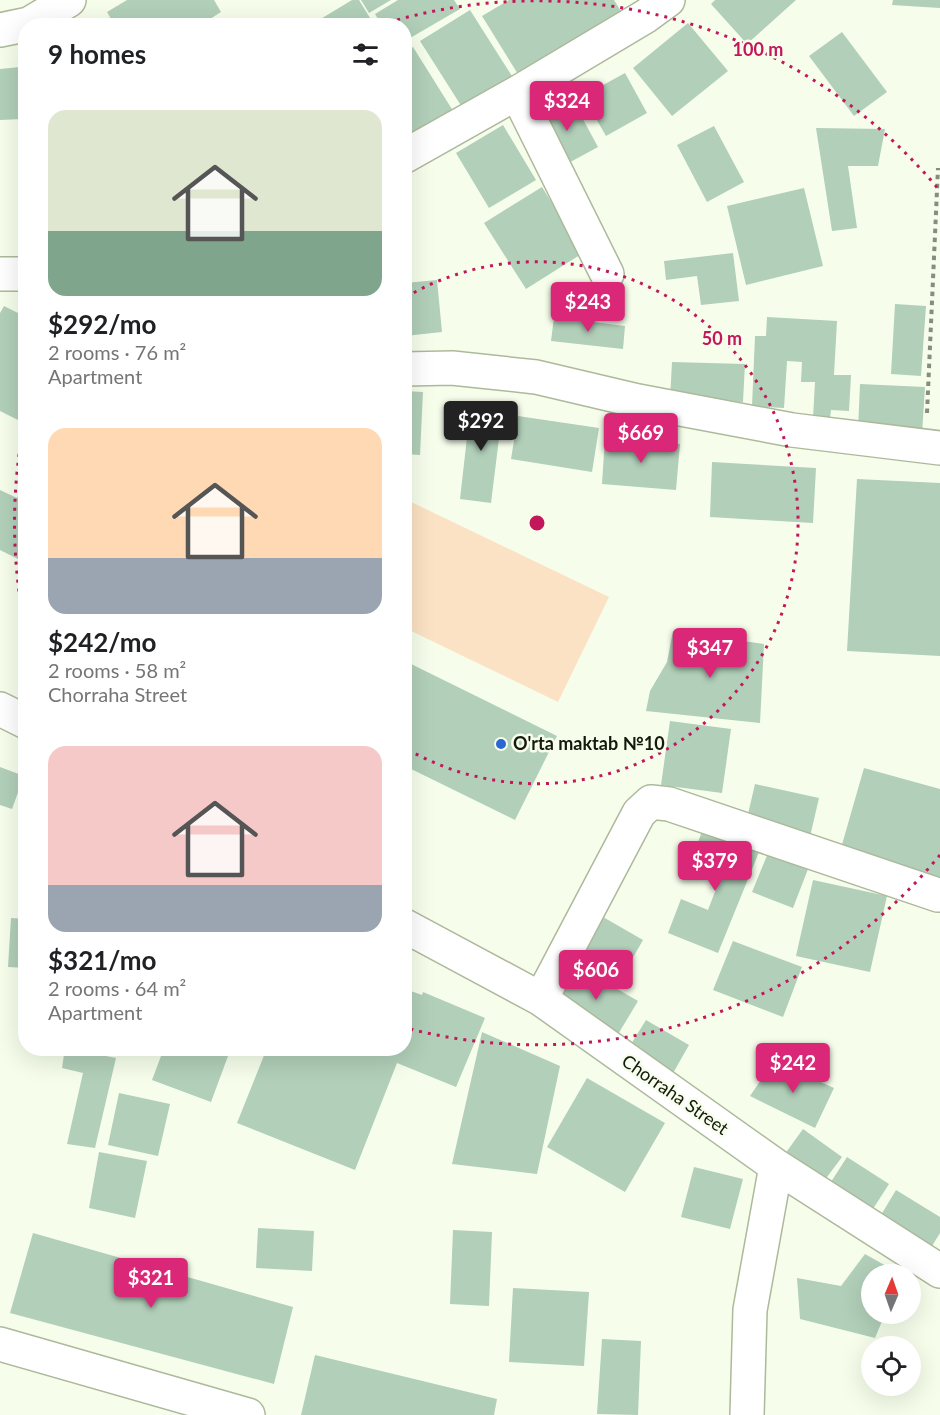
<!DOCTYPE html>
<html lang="en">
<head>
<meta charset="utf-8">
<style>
	:root { --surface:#fff; --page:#f2f2f2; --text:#202124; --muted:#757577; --accent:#db2777 }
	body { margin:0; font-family:Lato,sans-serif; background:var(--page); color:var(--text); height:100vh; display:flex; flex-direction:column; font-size:22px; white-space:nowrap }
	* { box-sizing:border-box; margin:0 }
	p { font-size:20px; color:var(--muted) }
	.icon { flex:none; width:33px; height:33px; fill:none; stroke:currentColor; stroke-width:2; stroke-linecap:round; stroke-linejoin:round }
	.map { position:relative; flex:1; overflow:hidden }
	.panel { position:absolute; left:18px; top:18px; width:394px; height:1038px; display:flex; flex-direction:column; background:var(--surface); border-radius:24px; box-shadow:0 6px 24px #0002 }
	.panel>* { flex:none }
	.needle { width:39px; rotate:2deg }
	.controls { position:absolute; left:861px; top:1264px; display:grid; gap:12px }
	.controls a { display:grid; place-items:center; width:60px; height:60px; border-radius:50%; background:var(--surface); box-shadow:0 6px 24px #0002; font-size:30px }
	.price { position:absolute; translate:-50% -51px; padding:0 14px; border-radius:6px; background:var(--accent); color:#fff; font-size:20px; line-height:39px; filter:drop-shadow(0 2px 3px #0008) }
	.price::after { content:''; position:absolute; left:50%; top:36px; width:18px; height:14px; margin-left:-9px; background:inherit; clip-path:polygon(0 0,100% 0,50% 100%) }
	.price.current { background:#222; color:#fff }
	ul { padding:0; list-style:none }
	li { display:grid; align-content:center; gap:12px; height:318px; padding:0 30px }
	li span { display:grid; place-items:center; height:186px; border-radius:18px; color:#555 }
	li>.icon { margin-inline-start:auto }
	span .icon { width:108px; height:108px; fill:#fffc; stroke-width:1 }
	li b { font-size:26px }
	h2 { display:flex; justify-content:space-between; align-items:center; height:72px; padding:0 30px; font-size:26px }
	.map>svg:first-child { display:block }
	.green { fill:#fbe2c4 }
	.building { fill:#b1cfb9 }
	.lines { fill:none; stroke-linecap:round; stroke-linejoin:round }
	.minor-casing { stroke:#adb99b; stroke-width:36 }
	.path { stroke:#878d7e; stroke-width:4; stroke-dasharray:4.5 4.5; stroke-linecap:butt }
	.minor { stroke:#fff; stroke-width:33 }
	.ring { fill:none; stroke:#c2185b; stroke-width:3; stroke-dasharray:3 6 }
	.poi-dot { fill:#2867d4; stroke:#f6feeb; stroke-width:2 }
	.labels { text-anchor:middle; stroke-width:5; stroke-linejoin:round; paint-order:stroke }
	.poi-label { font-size:18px; font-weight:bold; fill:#14180d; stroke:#f6feeb; text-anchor:start }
	.street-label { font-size:18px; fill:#14180d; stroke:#f6feeb }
	.centre { fill:#c2185b; stroke:#f6feeb; stroke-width:3 }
	.ring-label { font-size:18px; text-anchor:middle; font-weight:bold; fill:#c2185b; stroke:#f6feeb; stroke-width:5; stroke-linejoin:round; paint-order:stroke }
</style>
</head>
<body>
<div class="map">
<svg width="940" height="1415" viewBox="0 0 940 1415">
	<rect width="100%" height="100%" fill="#f6feeb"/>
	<path class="green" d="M405,499l204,98 -51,105 -153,-74z"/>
	<path class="building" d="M127,0h87l7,12 -22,14h-84l-8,-14z
		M352,0h7l16,26h-66z
		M361,0h30l-22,13z
		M398,0h56l6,9 -55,32v-15h-23l-7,-12z
		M509,0h105l13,21 -103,63 -42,-68z
		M715,0h81l-49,44 -36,-40z
		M893,0h47v8l-48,-3z
		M470,10l47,74 -50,31 -47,-74z
		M688,23l40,48 -56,45 -39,-48z
		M842,32l45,60 -33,24 -45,-60z
		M413,47l42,67 -50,32v-94z
		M20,67l3,52 -23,1v-51z
		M625,73l22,40 -41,23 -23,-40z
		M572,99l26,48 -35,19 -26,-48z
		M503,125l33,55 -47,28 -33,-55z
		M714,126l30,56 -37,20 -30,-57z
		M816,128l69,1 -7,37h-30l9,62 -25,3z
		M542,187l41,66 -57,36 -42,-66z
		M804,188l19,78 -77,19 -19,-79z
		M733,253l6,48 -38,4 -4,-29 -31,4 -2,-19z
		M437,280l5,52 -37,4v-53z
		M895,304l31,2 -5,70 -30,-2z
		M4,306l22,11v107l-26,-13v-98z
		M554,317l71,9 -2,23 -72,-8z
		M767,317l70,4 -3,54h17l-2,36 -18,-1 -1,8h-17l2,-36h-14l1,-20 -15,-1 -3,47 -32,-2 3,-70h11z
		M672,362l73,2 -2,38 -73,-2z
		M860,384l65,3 -3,47 -64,-4z
		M405,391l18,1 -3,63 -15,-1z
		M471,402l32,4 -12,97 -31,-4z
		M518,416l81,12 -7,44 -81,-13z
		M605,438l75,6 -4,46 -74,-6z
		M712,462l104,6 -3,55 -103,-6z
		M857,479l83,4v173l-93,-5z
		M26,482v81l-26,-13v-60l17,8z
		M673,631l91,13 -4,79 -114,-12 4,-20 17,-29z
		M405,661l152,75 -42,84 -110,-54z
		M670,721l61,8 -9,64 -61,-8z
		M0,767l24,9 -12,33 -12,-4z
		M864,768l76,21v94l-101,-28z
		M755,784l64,14 -10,43 -64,-14z
		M703,829l56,23 -41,101 -50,-20 13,-34 27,11 14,-37 -31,-13z
		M768,853l40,16 -15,39 -41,-16z
		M813,880l74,16 -17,76 -74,-16z
		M603,917l40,23 -24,42 -41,-23z
		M11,918l15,1v49l-18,-1z
		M733,941l69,26 -19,50 -70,-27z
		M576,965l62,36 -21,35 -62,-35z
		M405,989l17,6 1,-3 62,26 -29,69 -59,-24 -42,107 -118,-47 30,-75h138z
		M646,1020l43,25 -17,30 -44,-26z
		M482,1032l78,34 -23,108 -85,-10z
		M65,1048l51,10 -21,90 -28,-4 16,-71 -21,-5z
		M126,1048h31v6z
		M164,1048h67l-20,54 -59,-22z
		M774,1061l60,27 -19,40 -65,-32z
		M587,1078l78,45 -40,69 -78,-45z
		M119,1093l51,11 -12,52 -50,-11z
		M803,1129l39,28 -21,28 -39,-27z
		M99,1152l48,9 -12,57 -46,-10z
		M847,1157l42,27 -18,28 -42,-27z
		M694,1167l49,12 -13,50 -49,-12z
		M896,1190l44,27v16l-8,13 -51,-31z
		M258,1228l56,3 -2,40 -56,-3z
		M453,1230l39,2 -3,74 -39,-2z
		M33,1233l260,74 -19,77 -264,-71z
		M865,1254l37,21h-30v39h13l-10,24 -75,-19 -3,-41 44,8z
		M513,1288l76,4 -5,74 -75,-4z
		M602,1339l39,2 -3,74 -41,-1z
		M315,1355l182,44 -3,16h-193z"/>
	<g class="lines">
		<defs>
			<path id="minor" d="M0,30l29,-6 40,-24
				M517,93l90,181
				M405,156l112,-63 129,-77 22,-16
				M0,274h26
				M405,369l47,-1 84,9 102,24 154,29 148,18
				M0,709l26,13
				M405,926l136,73 235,167 164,105
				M541,999l98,-186 12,-11 18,2 269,91
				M0,1344l248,71
				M747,1415l3,-105 26,-144"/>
		</defs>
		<use href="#minor" class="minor-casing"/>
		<path class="path" d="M927,413l11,-245"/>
		<use href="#minor" class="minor"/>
	</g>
	<g class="ring">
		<path d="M406 297A261 261 0 1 1 407 749"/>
		<path d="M940 855A522 522 0 0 1 406 1028M25 627A522 522 0 0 1 25 419M380 25A522 522 0 0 1 940 191"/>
	</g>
	<circle class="poi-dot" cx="501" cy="744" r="6"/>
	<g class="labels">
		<g class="poi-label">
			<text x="513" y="750">O'rta maktab №10</text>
		</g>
		<g class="street-label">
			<text transform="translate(675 1095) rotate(35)" y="6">Chorraha Street</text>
		</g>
	</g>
	<circle cx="537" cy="523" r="9" class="centre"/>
	<g class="ring-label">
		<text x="758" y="56">100 m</text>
		<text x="722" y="345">50 m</text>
	</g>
</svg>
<div class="controls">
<a><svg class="needle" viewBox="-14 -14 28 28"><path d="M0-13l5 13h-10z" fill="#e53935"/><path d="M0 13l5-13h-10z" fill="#757577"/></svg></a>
<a><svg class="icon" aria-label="locate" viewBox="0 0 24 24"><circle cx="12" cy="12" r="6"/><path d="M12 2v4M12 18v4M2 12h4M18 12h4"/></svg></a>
</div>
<b class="price" style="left:567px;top:132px">$324</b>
<b class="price" style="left:588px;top:333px">$243</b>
<b class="price current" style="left:481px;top:452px">$292</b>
<b class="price" style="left:641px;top:464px">$669</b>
<b class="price" style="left:710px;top:679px">$347</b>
<b class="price" style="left:715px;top:892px">$379</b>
<b class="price" style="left:596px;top:1001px">$606</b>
<b class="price" style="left:793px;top:1094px">$242</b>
<b class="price" style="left:151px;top:1309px">$321</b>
<section class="panel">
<h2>9 homes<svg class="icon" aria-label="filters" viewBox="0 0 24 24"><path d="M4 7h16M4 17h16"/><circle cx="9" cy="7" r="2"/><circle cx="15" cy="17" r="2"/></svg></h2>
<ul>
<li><span style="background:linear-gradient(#dfe7d0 65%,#7fa58c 0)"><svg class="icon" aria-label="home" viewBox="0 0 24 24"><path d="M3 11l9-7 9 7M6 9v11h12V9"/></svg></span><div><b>$292/mo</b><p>2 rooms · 76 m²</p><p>Apartment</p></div></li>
<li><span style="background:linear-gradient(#ffd9b3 70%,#9aa5b1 0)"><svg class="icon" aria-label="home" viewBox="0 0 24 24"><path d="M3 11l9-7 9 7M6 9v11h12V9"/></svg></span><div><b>$242/mo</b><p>2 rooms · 58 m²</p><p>Chorraha Street</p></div></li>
<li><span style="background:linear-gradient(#f6c9c9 75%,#9aa5b1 0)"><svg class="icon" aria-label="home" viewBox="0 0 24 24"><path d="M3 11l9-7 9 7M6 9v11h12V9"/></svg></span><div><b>$321/mo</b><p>2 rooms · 64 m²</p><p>Apartment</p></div></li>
</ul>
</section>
</div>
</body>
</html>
